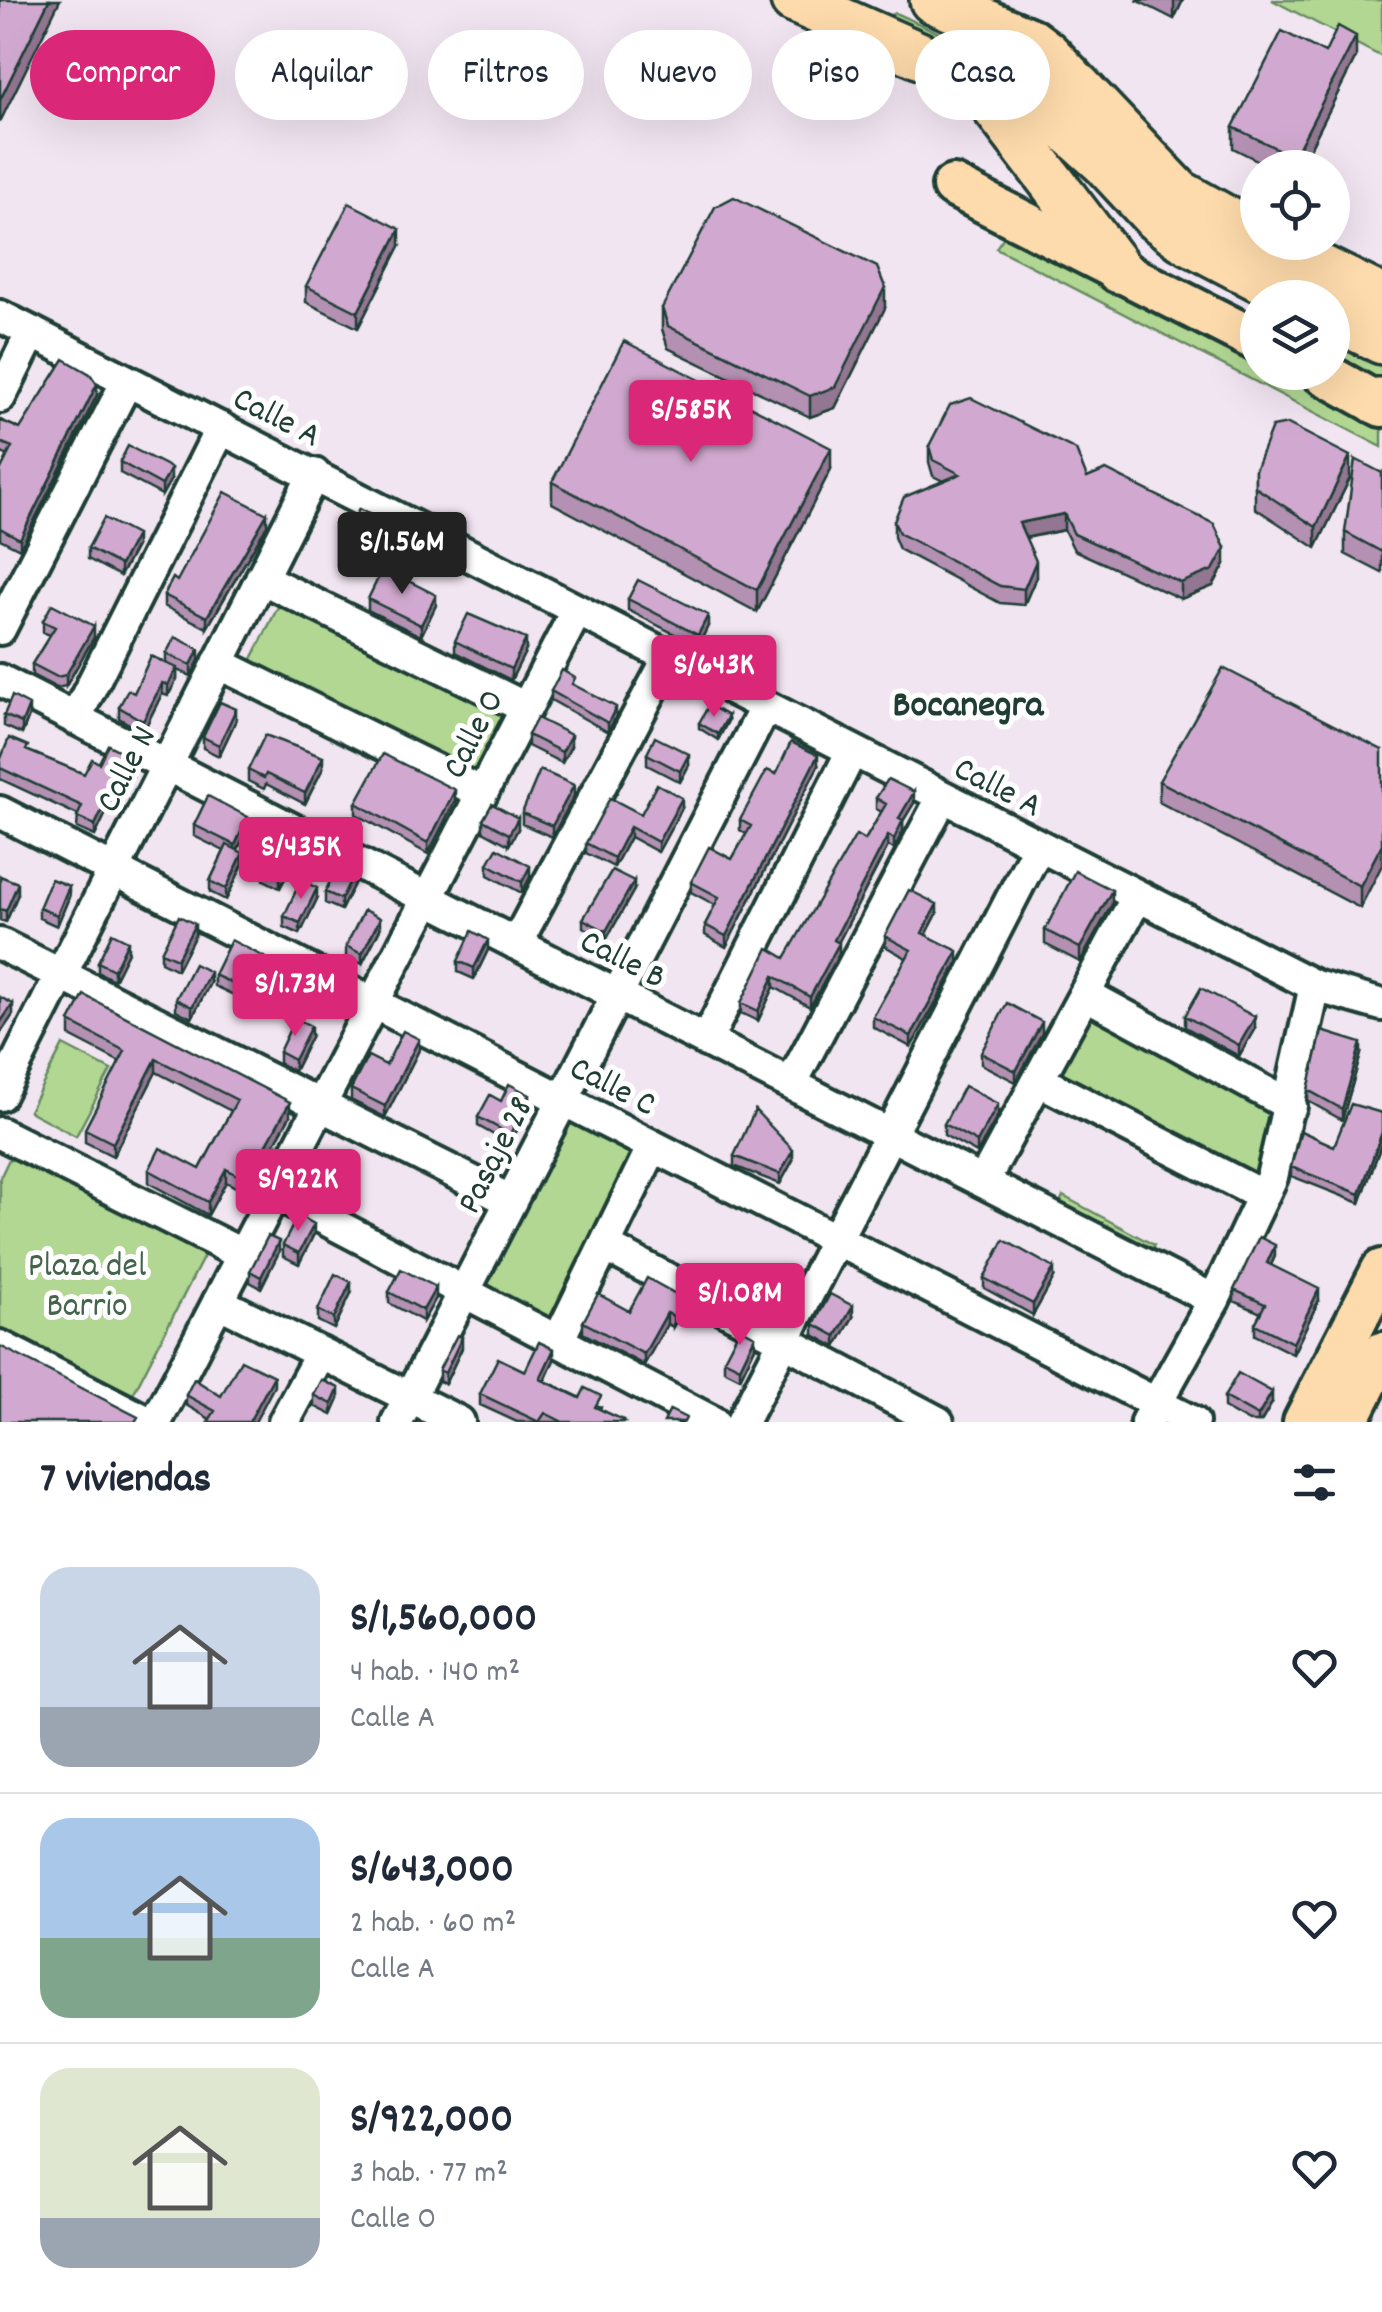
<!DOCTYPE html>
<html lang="es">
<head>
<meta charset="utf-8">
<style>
	:root { --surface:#fff; --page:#f2f2f3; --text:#1f2937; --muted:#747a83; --line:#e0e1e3; --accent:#db2777 }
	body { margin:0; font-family:Dekko,sans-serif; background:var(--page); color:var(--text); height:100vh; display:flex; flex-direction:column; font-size:38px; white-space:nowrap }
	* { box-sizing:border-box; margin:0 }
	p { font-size:32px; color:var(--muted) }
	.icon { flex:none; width:55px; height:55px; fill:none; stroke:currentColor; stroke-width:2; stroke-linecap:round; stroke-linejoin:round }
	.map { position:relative; height:1422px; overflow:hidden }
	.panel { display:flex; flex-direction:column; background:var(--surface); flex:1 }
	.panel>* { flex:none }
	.guide { position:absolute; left:30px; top:30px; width:1322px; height:90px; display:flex; gap:20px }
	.controls { position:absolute; left:1240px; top:150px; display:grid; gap:20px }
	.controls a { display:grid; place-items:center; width:110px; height:110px; border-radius:50%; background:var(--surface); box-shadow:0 10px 40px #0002; font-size:50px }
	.price { position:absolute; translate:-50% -85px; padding:0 22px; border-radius:10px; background:var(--accent); color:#fff; font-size:32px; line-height:65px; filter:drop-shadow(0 2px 5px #0008) }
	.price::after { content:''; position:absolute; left:50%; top:60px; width:30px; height:22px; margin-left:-15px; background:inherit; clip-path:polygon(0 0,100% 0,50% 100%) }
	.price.active { background:#222; color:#fff }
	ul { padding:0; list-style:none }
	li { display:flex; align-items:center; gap:30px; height:250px; padding:0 40px }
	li+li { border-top:2px solid var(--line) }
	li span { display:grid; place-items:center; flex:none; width:280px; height:200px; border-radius:30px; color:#555 }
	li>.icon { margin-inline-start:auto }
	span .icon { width:120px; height:120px; fill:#fffc; stroke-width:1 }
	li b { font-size:42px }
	h2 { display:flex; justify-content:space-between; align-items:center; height:120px; padding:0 40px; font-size:42px }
	.pill { padding:0 35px; border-radius:45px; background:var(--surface); box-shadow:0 10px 40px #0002; font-size:35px; line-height:90px }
	.pill.active { background:var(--accent); color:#fff }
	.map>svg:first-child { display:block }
	.green { fill:#b1d793; stroke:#688a64; stroke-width:2.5 }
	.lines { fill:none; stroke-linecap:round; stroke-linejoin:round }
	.minor-casing { stroke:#1f3d34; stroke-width:38 }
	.major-casing { stroke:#1f3d34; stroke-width:48 }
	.highway-casing { stroke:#1f3d34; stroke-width:52 }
	.minor { stroke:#fff; stroke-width:30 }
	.major { stroke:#fedbac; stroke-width:40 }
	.highway { stroke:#fedbac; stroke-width:45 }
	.wall { fill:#b491b3; stroke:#1f3d34; stroke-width:2.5 }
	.shaded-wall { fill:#927692; stroke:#1f3d34; stroke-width:2.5 }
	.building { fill:#d1a9d0; stroke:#1f3d34; stroke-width:2.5 }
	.labels { text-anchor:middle; stroke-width:10; stroke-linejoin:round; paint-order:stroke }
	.street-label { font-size:35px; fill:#1f3d34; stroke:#fff }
	.park-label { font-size:35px; fill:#44644c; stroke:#fff }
	.neighbourhood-label { font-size:38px; font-weight:bold; fill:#1f3d34; stroke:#fff }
</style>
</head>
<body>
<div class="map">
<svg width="1382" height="1422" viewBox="0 0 1382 1422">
	<rect width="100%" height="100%" fill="#f1e5f1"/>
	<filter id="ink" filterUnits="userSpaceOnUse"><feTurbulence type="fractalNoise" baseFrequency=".01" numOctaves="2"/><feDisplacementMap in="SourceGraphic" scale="20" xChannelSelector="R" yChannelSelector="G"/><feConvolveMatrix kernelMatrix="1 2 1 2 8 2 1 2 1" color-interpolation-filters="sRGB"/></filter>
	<g filter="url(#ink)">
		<path class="green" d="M1272,0h110v57z
			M895,13l142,64 20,22 -177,-80z
			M1005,235l252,119 1,18c45,1 94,21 124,56v19l-386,-199z
			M1333,338l49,23v21l-49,-22z
			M282,599l229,112 -34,68 -229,-112z
			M1089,1010l194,101 -20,69 -209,-101z
			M63,1045l48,25 -35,66 -47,-25z
			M557,1112l82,43 -87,177 -83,-40z
			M12,1153l195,97 -77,150 -130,-69v-153z
			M1063,1196l91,49 -6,13 -91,-48z"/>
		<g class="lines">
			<defs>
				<path id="minor" d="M0,316l1315,670 67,19
					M0,397l32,-65
					M261,578l265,130
					M0,629l127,-248
					M218,663l264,130
					M0,680l1214,620
					M75,719l146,-291
					M0,812l1193,610
					M0,944l511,257
					M516,944l152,-285
					M1085,994l206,112
					M706,1041l146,-290
					M1040,1081l223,115
					M791,1084l151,-286
					M0,1095l314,-621
					M0,1133l243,122
					M983,1182l154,-285
					M275,1193l438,229
					M605,1246l333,176
					M218,1302l241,120
					M558,1341l95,-195
					M0,1346l148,76
					M156,1422l420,-810
					M284,1422l37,-69
					M397,1422l369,-716
					M742,1422l296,-575
					M1146,1422l68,-122 58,-123 43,-191"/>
				<path id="major" d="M953,186l305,155
					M1321,372l61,34
					M1304,1422l78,-152
					M1347,1422l35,-69"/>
				<path id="highway" d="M794,0l254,112 56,50 52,56 27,20 114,60
					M933,0l97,41 16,12 133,140 79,44
					M977,84l142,186
					M1268,242l114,56
					M1332,316l50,25
					M1377,401h5"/>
			</defs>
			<use href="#minor" class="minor-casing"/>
			<use href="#major" class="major-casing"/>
			<use href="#highway" class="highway-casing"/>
			<use href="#minor" class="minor"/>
			<use href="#major" class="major"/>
			<use href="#highway" class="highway"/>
		</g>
		<path class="wall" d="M1136,0h47l-9,19z
			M1325,53l31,4 -56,111h-27l-40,-20v-21z
			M400,246l-42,82 -52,-26v-16z
			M662,308h223l-50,100 -25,9 -142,-69 -6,-19z
			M97,395l-77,154 -20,-10v-68l8,-15 -8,-4v-32l20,9z
			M929,446l158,32 138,86 -12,22 -32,13 -107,-49 -10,-20 -38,8 10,39 -12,28 -24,-2 -101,-54 -5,-12v-16l49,-40 -10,-5 -4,-14z
			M120,462l51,17 -9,16 -42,-22z
			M831,469l-74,143 -205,-109v-21z
			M1255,470l95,8 -34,70 -61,-40z
			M1382,473v100l-37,-19v-22z
			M267,525l-60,103 -43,-22v-11l13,-14z
			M375,528l-16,30 -15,-7v-11z
			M136,546l-16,30 -32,-17v-11z
			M368,599l68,6 -15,31 -53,-26z
			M628,599l80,27 -10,20 -70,-36z
			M43,621l51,16 -28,49 -9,2 -25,-13v-11l18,-29 -7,-3z
			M455,641l71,9 -15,30 -56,-28z
			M166,654l33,6 -8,16 -14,-6v9l-9,17 -6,-2 -19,38 -24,-14v-11l47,-44z
			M575,686l41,30 -8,16 -57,-32v-9z
			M4,715l25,1 -7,18 -18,-8z
			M236,720l-17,36 -16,-8v-11z
			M728,721l-10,19 -19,-12v-5z
			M528,735l43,11 -9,17 -34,-17z
			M108,745l28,25 -5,9 -7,-4 -29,61 -18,-8 1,-13 -78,-36v-18l28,-10 56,23 15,-11z
			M1382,750l-22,158 -201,-106v-21z
			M647,754l42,11 -9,17 -33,-17z
			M818,766l-92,181 -21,-12v-10l10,-20 -24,-13v-10l41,-23 14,-25 -6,-4v-10l36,-46z
			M323,768l-18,36 -39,-20 -2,5 -16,-8v-11z
			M574,796l-22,41 -30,-13v-11z
			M876,798l38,5 -11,18v10l-9,18 -6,-3 -50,97 1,11 -29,53 -36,-20 -16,34 -17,-8v-10l44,-45 80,-118 17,-28 -6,-3z
			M455,801l-27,53 -72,-40v-11z
			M682,808l-24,44 -28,-15 -16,30 -28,-14v-10l55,-29z
			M483,820l35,9 -9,16 -26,-14z
			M194,825l54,3 -11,22 6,14 -17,36 -16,-8v-11l14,-30 -30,-15z
			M298,853l-18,35 -16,-8v-11z
			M488,864l42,13 -8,16 -34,-18z
			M0,876l18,18 -12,28 -6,-2z
			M355,882l-14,28 -16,-7v-11z
			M634,890l-28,50 -23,-13v-8z
			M69,897l-12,29 -18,-8v-10z
			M317,899l-17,35 -16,-7v-11z
			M1112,904l-32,58 -35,-18v-14z
			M937,914l-11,21 32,27 -47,85 -38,-20v-10l33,-59 -21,-12v-10z
			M380,929l-18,35 -16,-7v-11z
			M195,935l-18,35 -16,-8v-10z
			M488,950l-14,29 -16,-7v-11z
			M128,952l-14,28 -16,-8v-10z
			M274,973l-16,33 -44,-20v-11z
			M210,983l-18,35 -16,-8v-11z
			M1185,1016l70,12 -16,28 -54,-29z
			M70,1022l220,94 -43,77 -21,-11 -18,33 -59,-32v-13l51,-1 31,-58 -75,-39 -43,84 -28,-14v-13l35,-67 -50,-26z
			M1042,1033l-26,49 -35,-18v-11z
			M311,1037l-17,34 -15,-8v-11z
			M419,1050l-34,67 -34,-17v-11l35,-24z
			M1361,1054l-19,66 -34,-19v-11z
			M501,1101l29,3 -20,40 -32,-18v-9z
			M1382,1113v29l-22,61 -69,-27v-9l43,-21z
			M998,1115l-21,38 -33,-18v-11z
			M734,1156l59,4 -13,24 -46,-18z
			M355,1178l-14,28 -16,-8v-11z
			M314,1234l-15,30 -16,-8v-11z
			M279,1252l-18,36 -11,-6v-11z
			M1275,1256l-4,9 48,35 -26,54 -38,-19v-11l6,-11 -27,-12v-11z
			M984,1278h70l-21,37 -49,-27z
			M389,1292l47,6 -13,23 -34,-18z
			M351,1293l-17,36 -16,-8v-11z
			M683,1309l-10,18 -6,-3 -23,41 -61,-32v-11l46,-11z
			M853,1317l-17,30 -22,-12v-11z
			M755,1347l-15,31 -16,-8v-11z
			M462,1348l-17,36 -6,-3v-11z
			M554,1360l-9,21 56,26 -1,2 23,13h-106l-37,-17v-11l45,-23z
			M274,1386l-64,33 -24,-14v-10l35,1z
			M314,1395l25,4 -7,16 -18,-9z
			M1224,1397l48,6 -11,19h-12l-25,-14z"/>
		<path class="shaded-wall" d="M49,0h11l-60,122v-22z
			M1174,0h9l-9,19z
			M1356,36v21l-56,111h-6v-11z
			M400,229v17l-42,82v-16z
			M885,287v21l-50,100 -25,9v-21z
			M97,384v11l-77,154v-10z
			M831,448v21l-74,143v-22z
			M1350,456v22l-34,70v-21z
			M171,468v11l-9,16v-10z
			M267,514v11l-60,103v-11z
			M1064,514v16l-45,9v-16z
			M375,517v11l-16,30v-11z
			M136,535v11l-16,30v-11z
			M1225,548v16l-12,22 -32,13v-16z
			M1036,561v16l-12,28v-16z
			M436,595v10l-15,31v-11z
			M708,615v11l-10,20v-11z
			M94,626v11l-28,49v-11z
			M526,639v11l-15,30v-11z
			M199,649v11l-8,16v-11z
			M177,668v11l-9,17v-11z
			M162,683v11l-19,38v-11z
			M29,705v11l-7,18v-11z
			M616,707v9l-8,16v-9z
			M236,709v11l-17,36v-11z
			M728,716v5l-10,19v-6z
			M571,735v11l-9,17v-11z
			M689,754v11l-9,17v-11z
			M818,755v11l-92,181v-11z
			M323,757v11l-18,36v-11z
			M136,759v11l-5,9v-11z
			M124,764v11l-29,61v-11z
			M574,785v11l-22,41v-11z
			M455,790v11l-27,53v-11z
			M914,792v11l-11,18v10l-9,18v-10l5,-21z
			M682,798v10l-24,44v-10z
			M248,817v11l-13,28v-11z
			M518,818v11l-9,16v-11z
			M630,827v10l-16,30v-9z
			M888,835v11l-54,105v-11z
			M298,842v11l-18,35v-11z
			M1382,844v21l-22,43v-22z
			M243,853v11l-17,36v-11z
			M530,866v11l-8,16v-11z
			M355,871v11l-14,28v-11z
			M634,881v9l-28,50v-9z
			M18,883v11l-12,28v-11z
			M69,886v11l-12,29v-11z
			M317,888v11l-17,35v-11z
			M1112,890v14l-32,58v-14z
			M937,904v10l-15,29v-10z
			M380,918v11l-18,35v-10z
			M195,924v11l-18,35v-11z
			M488,940v10l-14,29v-11z
			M128,941v11l-14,28v-10z
			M839,943v11l-29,53v-10z
			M958,951v11l-47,85v-11z
			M274,962v11l-16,33v-11z
			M210,972v11l-18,35v-11z
			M774,976v11l-16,34v-10z
			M13,1004v11l-13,19v-11z
			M1255,1017v11l-16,28v-11z
			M1042,1022v11l-26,49v-11z
			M311,1026v11l-17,34v-11z
			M419,1039v11l-34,67v-11z
			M1361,1043v11l-19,66v-11z
			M156,1059v13l-43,84v-13z
			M530,1095v9l-20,40v-10z
			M290,1102v14l-43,77v-13z
			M998,1104v11l-21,38v-11z
			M1382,1132v10l-22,61v-9z
			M793,1150v10l-13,24v-10z
			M355,1167v11l-14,28v-11z
			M226,1169v13l-18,33v-13z
			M314,1224v10l-15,30v-11z
			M279,1241v11l-18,36v-11z
			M1275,1245v11l-8,18v-11z
			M1054,1268v10l-21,37v-11z
			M351,1282v11l-17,36v-11z
			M436,1287v11l-13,23v-11z
			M1319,1289v11l-26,54v-11z
			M683,1298v11l-10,18v-11z
			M853,1306v11l-17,30v-11z
			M667,1313v11l-23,41v-11z
			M755,1336v11l-15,31v-11z
			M462,1337v11l-17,36v-11z
			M554,1349v11l-14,30v-11z
			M274,1376v10l-19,36h-6z
			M339,1388v11l-7,16v-11z
			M1272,1392v11l-11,19h-3v-6z"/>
		<path class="building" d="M0,0h49l-49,100z
			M1338,26l18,10 -62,121 -61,-30 49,-96 43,22z
			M734,197l143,70 8,20 -50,100 -25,9 -142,-70 -6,-18 53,-101z
			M349,203l51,26 -42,83 -52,-26z
			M624,341l207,107 -74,142 -205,-108z
			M64,359l26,15 7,10 -77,155 -20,-11v-57l12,-24 -12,-5v-22l20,9z
			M971,398l105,52 11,28 19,-8 108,54 11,24 -12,22 -32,13 -107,-49 -10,-20 -45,9 17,38 -12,28 -24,-3 -101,-53 -5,-12 10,-24 56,-23 -27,-14 -4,-14 21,-41z
			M1288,424l62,32 -34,71 -61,-40v-17l17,-43z
			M128,446l43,22 -9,17 -42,-23z
			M1355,459l27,14v79l-37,-20z
			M225,492l42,22 -60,103 -43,-22 9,-17 4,3z
			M359,509l16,8 -16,30 -15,-7z
			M104,518l32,17 -16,30 -32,-17z
			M383,568l53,27 -15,30 -53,-26z
			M638,580l70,35 -10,20 -70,-36z
			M52,604l42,22 -28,49 -9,2 -25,-13 23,-37 -12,-6z
			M468,614l58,25 -15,30 -56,-28z
			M175,637l24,12 -8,16 -25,-11z
			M151,656l26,12 -9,17 -6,-2 -19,38 -24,-14 9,-17 6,3z
			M1223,668l159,82v94l-22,42 -201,-105z
			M562,670l13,8 -3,6 44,23 -8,16 -57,-32z
			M12,696l17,9 -7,18 -18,-8z
			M220,702l16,7 -17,36 -16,-8z
			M709,705l19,11 -10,18 -19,-11z
			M537,718l34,17 -9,17 -34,-17z
			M265,735l58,22 -18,36 -39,-19 -2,4 -16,-8z
			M655,737l34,17 -9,17 -33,-17z
			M9,738l19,8 -2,4 58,24 8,-15 7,4 9,-18 28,14 -5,9 -7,-4 -29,61 -18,-8 5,-11 -82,-38v-7z
			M791,742l27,13 -92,181 -21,-11 14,-28 -28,-15 18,-35 23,12 19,-33 -11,-6 27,-50 9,4z
			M383,754l72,36 -27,53 -72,-40z
			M540,770l34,15 -22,41 -30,-13z
			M888,779l26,13 -15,26 4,2 -9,19 -6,-4 -54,105 5,3 -29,54 -36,-21 -16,35 -17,-8 27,-55 17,10 71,-123 9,5 21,-36 -10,-6z
			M657,784l25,14 -24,44 -28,-15 -16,31 -28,-15 24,-45 31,16z
			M208,796l40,21 -13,28 -41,-20z
			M492,804l26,14 -9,16 -26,-14z
			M282,834l16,8 -18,35 -16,-8z
			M227,845l16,8 -17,36 -16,-8z
			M497,848l33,18 -8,16 -34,-18z
			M339,863l16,8 -14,28 -16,-7z
			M612,870l22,11 -28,50 -23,-12z
			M1075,871l37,19 -32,58 -35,-18z
			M0,876l18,7 -12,28 -6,-2z
			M51,879l18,7 -12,29 -18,-7z
			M301,880l16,8 -17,35 -16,-7z
			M909,890l28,14 -15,29 36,18 -47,85 -38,-19 38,-67 -26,-14z
			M364,910l16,8 -18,36 -16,-8z
			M179,916l16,8 -18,35 -16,-7z
			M472,931l16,9 -14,28 -16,-7z
			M112,933l16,8 -14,29 -16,-8z
			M231,940l43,22 -16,33 -44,-20z
			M194,964l16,8 -18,35 -16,-8z
			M1201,988l54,29 -16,28 -54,-29z
			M84,995l206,107 -43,78 -21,-11 -18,33 -59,-32 11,-22 40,21 37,-69 -81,-41 -43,84 -28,-14 40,-78 -55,-29z
			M0,997l13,7 -13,19z
			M1007,1003l35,19 -26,49 -35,-18z
			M295,1018l16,8 -17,34 -15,-8z
			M403,1031l16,8 -34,67 -34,-17 17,-33 18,9z
			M1322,1031l39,12 -19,66 -34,-19z
			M509,1084l21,11 -20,39 -32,-17 12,-22 11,6z
			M964,1086l34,18 -21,38 -33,-18z
			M1351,1104l31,9v19l-22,62 -69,-27 10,-36 33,15z
			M755,1110l38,40 -13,24 -46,-18z
			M339,1159l16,8 -14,28 -16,-8z
			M298,1215l16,9 -15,29 -16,-8z
			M268,1236l11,5 -18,36 -11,-6z
			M1259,1237l16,8 -8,18 52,26 -26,54 -38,-19 10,-20 -31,-14z
			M1004,1240l50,28 -21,36 -49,-26z
			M401,1269l35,18 -13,23 -34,-18z
			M335,1274l16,8 -17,36 -16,-8z
			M647,1278l36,20 -10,18 -6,-3 -23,41 -61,-32 15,-28 31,17z
			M830,1294l23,12 -17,30 -22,-12z
			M740,1328l15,8 -15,31 -16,-8z
			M457,1335l5,2 -17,36 -6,-3z
			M539,1342l15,7 -14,30 40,19 5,-10 16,8 -6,11 28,13 -2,2h-58l-18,-9 -6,9 -59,-28 18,-36 27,13z
			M0,1346l138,71 -3,5h-135z
			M241,1360l33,16 -25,46h-41l7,-11 -29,-16 8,-16 27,17z
			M1238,1373l34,19 -14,24 -34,-19z
			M322,1380l17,8 -7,16 -18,-9z
			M670,1410l16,8 -2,4h-20z"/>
	</g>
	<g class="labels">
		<g class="street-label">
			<text transform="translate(278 415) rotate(27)" y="12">Calle A</text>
			<text transform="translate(471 733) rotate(-63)" y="12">Calle O</text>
			<text transform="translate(124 768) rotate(-63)" y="12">Calle N</text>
			<text transform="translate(999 785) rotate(27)" y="12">Calle A</text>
			<text transform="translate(624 957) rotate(27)" y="12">Calle B</text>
			<text transform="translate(614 1084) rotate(27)" y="12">Calle C</text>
			<text transform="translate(493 1154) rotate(-63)" y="12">Pasaje 28</text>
		</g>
		<g class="park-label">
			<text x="87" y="1275">Plaza del<tspan x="87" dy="40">Barrio</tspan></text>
		</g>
		<g class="neighbourhood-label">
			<text x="968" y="715">Bocanegra</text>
		</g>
	</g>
</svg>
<div class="controls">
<a><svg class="icon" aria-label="locate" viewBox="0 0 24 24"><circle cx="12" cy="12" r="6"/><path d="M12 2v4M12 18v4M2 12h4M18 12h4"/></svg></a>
<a><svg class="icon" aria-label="layers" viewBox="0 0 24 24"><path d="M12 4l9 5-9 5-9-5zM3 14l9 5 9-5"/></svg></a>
</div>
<b class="price" style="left:691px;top:465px">S/585K</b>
<b class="price active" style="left:402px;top:597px">S/1.56M</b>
<b class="price" style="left:714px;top:720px">S/643K</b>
<b class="price" style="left:301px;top:902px">S/435K</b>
<b class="price" style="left:295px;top:1039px">S/1.73M</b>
<b class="price" style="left:298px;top:1234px">S/922K</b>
<b class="price" style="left:740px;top:1348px">S/1.08M</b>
<div class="guide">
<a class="pill active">Comprar</a>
<a class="pill">Alquilar</a>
<a class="pill">Filtros</a>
<a class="pill">Nuevo</a>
<a class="pill">Piso</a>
<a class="pill">Casa</a>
</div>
</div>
<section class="panel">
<h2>7 viviendas<svg class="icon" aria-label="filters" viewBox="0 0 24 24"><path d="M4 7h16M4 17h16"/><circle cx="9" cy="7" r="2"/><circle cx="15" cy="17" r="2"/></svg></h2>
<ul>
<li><span style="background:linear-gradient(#c9d6e8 70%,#9aa5b1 0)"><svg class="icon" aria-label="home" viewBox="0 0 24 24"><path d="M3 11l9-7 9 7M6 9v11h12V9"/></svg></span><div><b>S/1,560,000</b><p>4 hab. · 140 m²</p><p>Calle A</p></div><svg class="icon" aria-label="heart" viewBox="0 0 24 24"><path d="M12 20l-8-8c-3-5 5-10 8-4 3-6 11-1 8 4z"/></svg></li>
<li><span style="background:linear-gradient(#a9c7e8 60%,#7fa58c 0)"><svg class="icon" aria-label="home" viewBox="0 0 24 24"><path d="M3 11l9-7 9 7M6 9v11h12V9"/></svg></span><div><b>S/643,000</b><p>2 hab. · 60 m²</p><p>Calle A</p></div><svg class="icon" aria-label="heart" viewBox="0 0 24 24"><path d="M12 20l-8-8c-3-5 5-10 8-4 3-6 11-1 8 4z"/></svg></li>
<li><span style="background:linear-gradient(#dfe7d0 75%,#9aa5b1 0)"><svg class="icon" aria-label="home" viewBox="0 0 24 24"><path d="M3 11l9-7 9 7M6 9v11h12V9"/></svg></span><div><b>S/922,000</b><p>3 hab. · 77 m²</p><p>Calle O</p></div><svg class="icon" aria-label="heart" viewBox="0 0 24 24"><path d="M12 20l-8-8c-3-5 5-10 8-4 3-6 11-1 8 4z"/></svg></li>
</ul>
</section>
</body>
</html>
